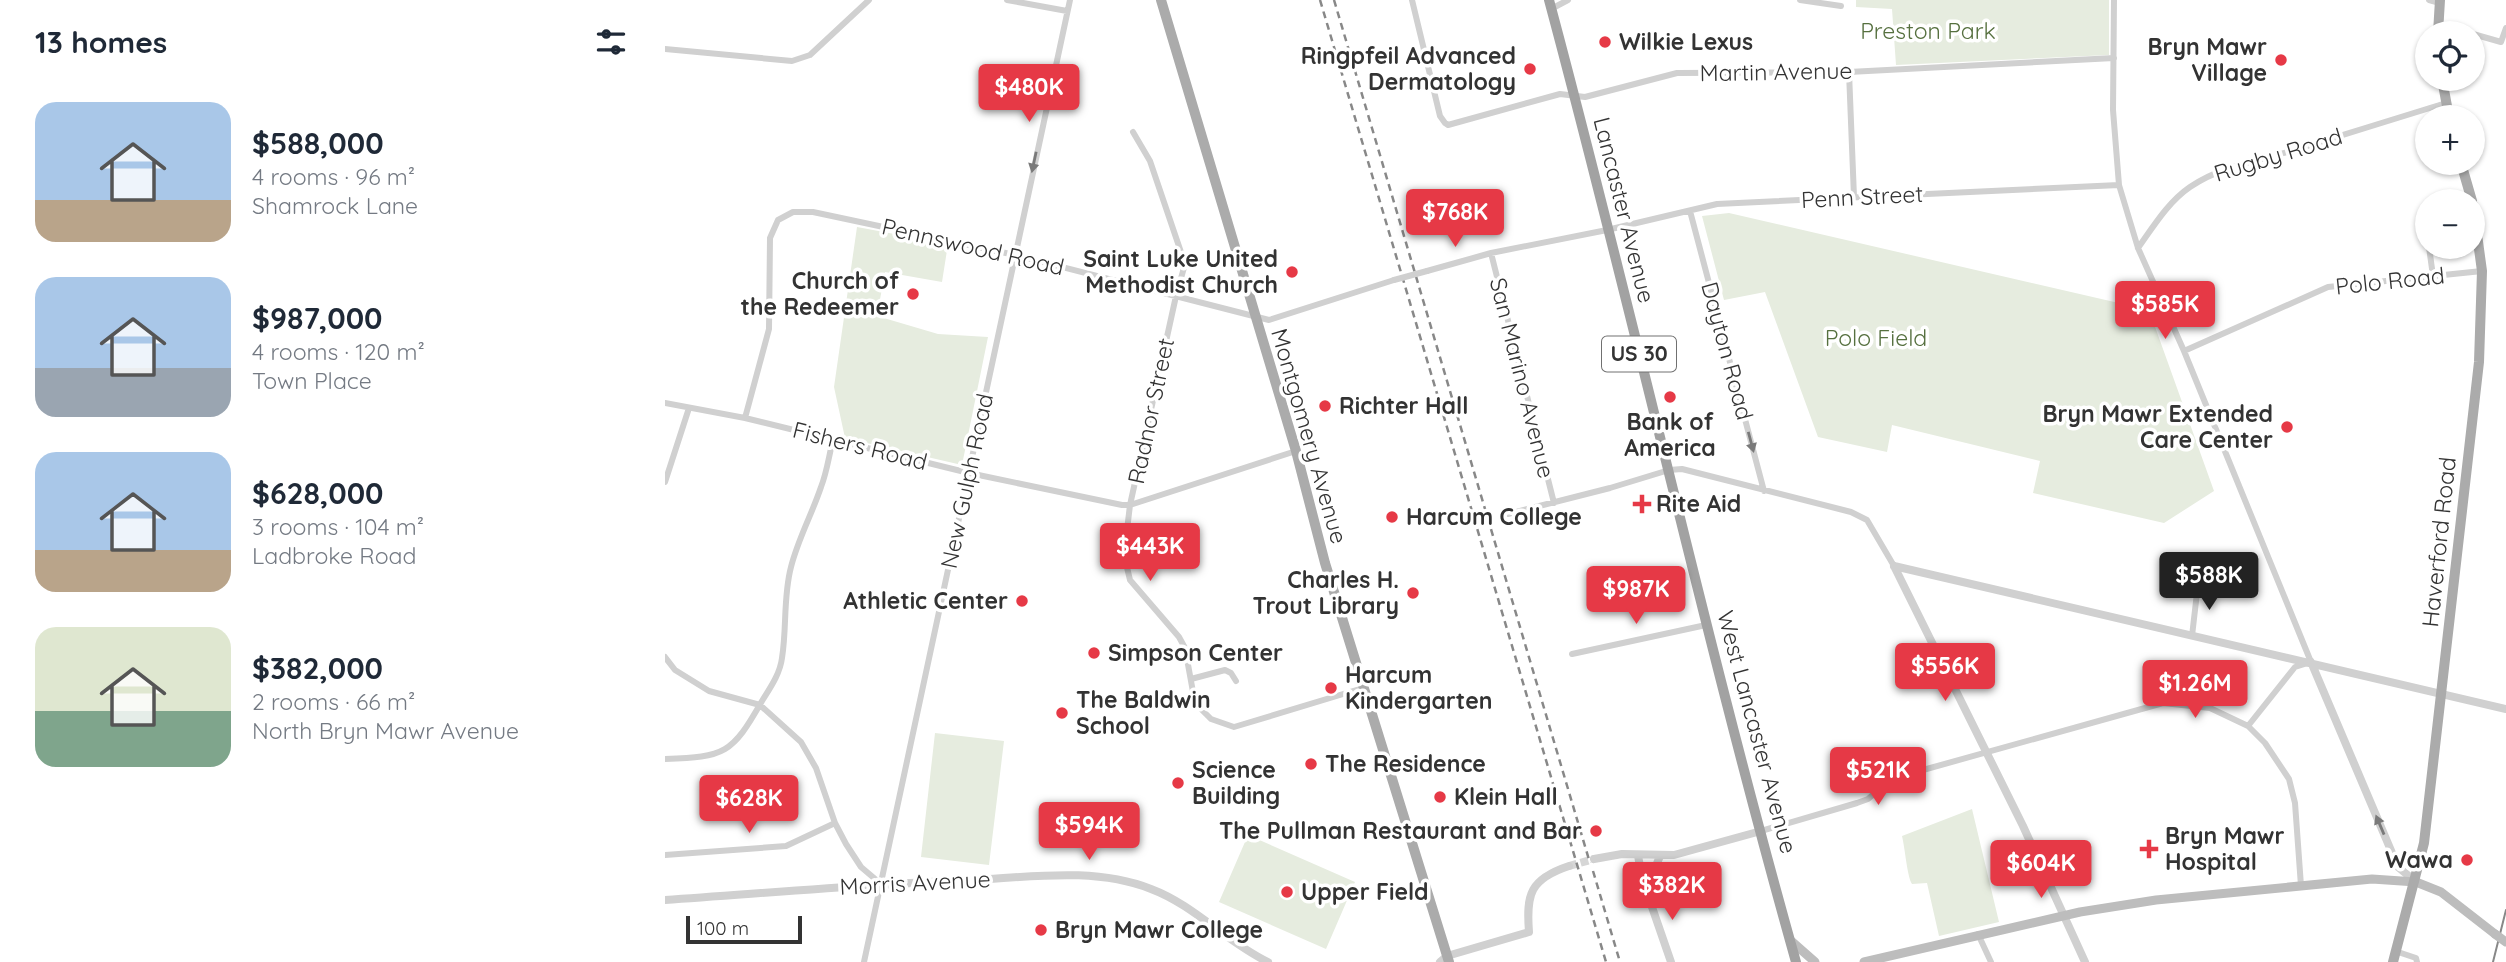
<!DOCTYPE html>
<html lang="en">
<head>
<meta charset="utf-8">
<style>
	:root { --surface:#fff; --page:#f2f2f3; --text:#1f2937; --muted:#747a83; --accent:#e63946 }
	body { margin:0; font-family:Quicksand,sans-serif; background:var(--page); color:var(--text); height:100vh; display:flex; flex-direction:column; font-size:26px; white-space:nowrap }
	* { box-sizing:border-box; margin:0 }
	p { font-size:23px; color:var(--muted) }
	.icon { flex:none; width:38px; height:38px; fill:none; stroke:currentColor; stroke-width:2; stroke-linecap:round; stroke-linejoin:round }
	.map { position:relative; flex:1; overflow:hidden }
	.panel { display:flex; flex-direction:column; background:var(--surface); width:665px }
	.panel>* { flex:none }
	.fabs { position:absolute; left:1750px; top:21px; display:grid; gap:14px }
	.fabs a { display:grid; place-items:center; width:70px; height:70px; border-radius:50%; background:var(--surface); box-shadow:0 2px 5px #0004; font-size:35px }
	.scale { position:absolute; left:21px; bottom:18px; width:116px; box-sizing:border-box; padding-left:7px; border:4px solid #333; border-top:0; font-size:19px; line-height:24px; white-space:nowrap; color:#333; -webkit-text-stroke:5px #fff; paint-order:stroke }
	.price { position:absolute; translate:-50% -60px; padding:0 16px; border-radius:7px; background:var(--accent); color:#fff; font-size:23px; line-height:46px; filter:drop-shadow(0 2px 4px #0008) }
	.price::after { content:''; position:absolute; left:50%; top:42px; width:21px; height:16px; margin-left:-10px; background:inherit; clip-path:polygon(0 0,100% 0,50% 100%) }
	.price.selected { background:#222; color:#fff }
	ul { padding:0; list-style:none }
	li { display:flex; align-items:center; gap:21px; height:175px; padding:0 35px }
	li span { display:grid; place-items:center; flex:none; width:196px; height:140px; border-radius:21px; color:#555 }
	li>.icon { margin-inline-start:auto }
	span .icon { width:84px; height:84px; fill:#fffc; stroke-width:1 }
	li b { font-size:30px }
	h2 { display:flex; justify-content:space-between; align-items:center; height:84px; padding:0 35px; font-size:30px }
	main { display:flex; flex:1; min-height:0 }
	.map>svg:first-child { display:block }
	.green { fill:#e6ecdf }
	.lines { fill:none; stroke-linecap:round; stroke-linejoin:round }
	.tertiary-tunnel { stroke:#d6d6d6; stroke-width:8; stroke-dasharray:8 4; stroke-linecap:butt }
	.minor { stroke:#d0d0d0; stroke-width:6 }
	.tertiary { stroke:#d0d0d0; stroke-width:8 }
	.secondary { stroke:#bdbdbd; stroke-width:9 }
	.primary { stroke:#ababab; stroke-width:10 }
	.trunk { stroke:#a2a2a2; stroke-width:10 }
	.tram { stroke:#888; stroke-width:2 }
	.rail { stroke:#888; stroke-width:2.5; stroke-dasharray:7 5; stroke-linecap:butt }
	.minor-bridge { stroke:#d0d0d0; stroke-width:6 }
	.secondary-bridge { stroke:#bdbdbd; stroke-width:9 }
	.oneway { fill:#7a7a7a }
	.poi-dot { fill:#e63946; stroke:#fff; stroke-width:2.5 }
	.labels { text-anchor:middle; stroke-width:7; stroke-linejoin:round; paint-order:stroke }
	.shield { fill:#fff; stroke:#707070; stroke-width:2 }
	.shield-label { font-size:21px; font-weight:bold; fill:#333 }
	.park-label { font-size:23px; fill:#56703f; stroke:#fff }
	.poi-label { font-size:23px; font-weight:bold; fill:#333; stroke:#fff; text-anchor:start }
	.street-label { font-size:23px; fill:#333; stroke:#fff }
</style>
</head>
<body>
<main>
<section class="panel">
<h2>13 homes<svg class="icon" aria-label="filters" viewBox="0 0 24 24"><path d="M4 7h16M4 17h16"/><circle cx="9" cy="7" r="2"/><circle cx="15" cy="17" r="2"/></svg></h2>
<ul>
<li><span style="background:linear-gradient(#a9c7e8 70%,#b9a48a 0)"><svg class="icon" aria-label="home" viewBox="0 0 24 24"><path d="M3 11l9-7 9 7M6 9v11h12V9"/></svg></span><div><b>$588,000</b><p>4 rooms · 96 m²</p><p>Shamrock Lane</p></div></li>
<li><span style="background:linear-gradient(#a9c7e8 65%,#9aa5b1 0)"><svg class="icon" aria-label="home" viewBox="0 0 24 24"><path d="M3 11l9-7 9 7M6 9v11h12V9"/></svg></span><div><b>$987,000</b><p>4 rooms · 120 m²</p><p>Town Place</p></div></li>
<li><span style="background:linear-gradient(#a9c7e8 70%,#b9a48a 0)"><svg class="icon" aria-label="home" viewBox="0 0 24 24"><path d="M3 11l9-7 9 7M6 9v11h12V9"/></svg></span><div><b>$628,000</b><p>3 rooms · 104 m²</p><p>Ladbroke Road</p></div></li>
<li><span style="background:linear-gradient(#dfe7d0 60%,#7fa58c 0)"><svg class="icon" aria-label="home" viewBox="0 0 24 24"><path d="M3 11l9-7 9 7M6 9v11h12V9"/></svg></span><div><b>$382,000</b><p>2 rooms · 66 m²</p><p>North Bryn Mawr Avenue</p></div></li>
</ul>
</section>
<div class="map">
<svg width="1841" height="962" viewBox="0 0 1841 962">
	<rect width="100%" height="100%" fill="#fff"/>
	<path class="green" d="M1191,0h253v55l-213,10 -4,-56 -36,-2z
		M1064,213l420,97 65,181 -50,32 -131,-30 7,-32 -148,-36 -5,27 -69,-15 -53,-145 -41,8 -22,-84z
		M192,227l91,17 -6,38 -57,-10 -8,44 61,18 50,3 -26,128 -117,-27 -11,-51z
		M270,733l69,8 -15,124 -68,-8z
		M1307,809l27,113 -60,14 -12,-53 -15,1c-5,-8 -7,-36 -10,-48z
		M583,835l107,47 -29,67 -107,-47z"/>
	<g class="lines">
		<path class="tertiary-tunnel" d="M904,866l25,-7"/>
		<path class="minor" d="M342,0l60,11
			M747,0l28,116 5,7 3,2 112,-31 25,3 92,-24 172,-1 265,-14
			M1135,0l41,6
			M1449,0l-1,110 6,75 19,63 46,103 127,311 -16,5 -47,59
			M1764,0l11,3
			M886,9l17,-9
			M1773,24l32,9
			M1808,34l28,8 5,-14
			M0,49l127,12 18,-6 59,-55
			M1184,72l5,125
			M468,132l17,29 35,103 -9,32 -46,209 -6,50 6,25 49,57 6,11 8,44 6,15 12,12 23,8 129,-39
			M1025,211l74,280
			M1762,233v4
			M1764,247l4,29
			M1473,248c15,-21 30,-46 52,-61 31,-21 66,-26 101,-36 52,-16 103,-32 155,-48
			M826,253l63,250
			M762,271l64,-18 116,-23 110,-26 402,-19
			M1519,351l144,-64 154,-16
			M0,403l80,15 224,55 153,32h8l166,-54
			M80,418l24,-89 1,-91 8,-18 15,-8h20l202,43 254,65 125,-40
			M0,482l24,-74
			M843,514l102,-26 59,-18 13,-1 169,43 16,8 27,46
			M1527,636l6,-52
			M907,654l134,-29
			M0,657l10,13 34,21 51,14 41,37 15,26 19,55 11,21 15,23 20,17
			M526,679l34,-9 6,3 5,8
			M0,759c60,-2 67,-5 97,-58 8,-13 18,-27 20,-43 5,-31 1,-61 9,-91 7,-28 21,-53 30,-80 6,-15 8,-32 12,-47
			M1096,831l96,-28 11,-4 22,-19 15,-5 258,-72 47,5 38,18 17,17 24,36 6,24 6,83
			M0,855l121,-9 49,-23
			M1313,934l13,28
			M1730,951l21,7 1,4
			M199,962l206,-962"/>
		<path class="tertiary" d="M1229,566l612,143
			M1229,566l129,260 62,136
			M1646,662l87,205 18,15
			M973,856l5,25 28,81
			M929,859l28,-5 52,1 87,-24
			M981,890l14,-34
			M0,900c102,-7 205,-16 307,-20 59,-3 123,-13 179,9 43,16 75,53 117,73
			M775,962l7,-6 82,-24c-3,-38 1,-53 40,-66"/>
		<path class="secondary" d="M1125,940l25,22
			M1199,962l216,-50 76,-12 216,-21 44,3 25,10 54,42"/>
		<path class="primary" d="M496,0l135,451 29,112 124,399
			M1773,33l2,-33
			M1777,79l7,38
			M1796,163l11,38
			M1728,962l31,-119 55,-481 3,-91 -9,-66"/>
		<path class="trunk" d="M884,0c86,320 157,643 247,962"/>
		<path class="tram" d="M1828,962l13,-52"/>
		<path class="rail" d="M655,0l286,962
			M669,0l256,863
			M928,871l27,91"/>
		<path class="minor-bridge" d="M729,280l33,-9"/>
		<path class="secondary-bridge" d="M1830,934l11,8"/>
	</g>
	<defs><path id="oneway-solid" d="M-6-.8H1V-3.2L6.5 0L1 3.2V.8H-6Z" transform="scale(1.75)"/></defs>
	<g class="oneway">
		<use href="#oneway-solid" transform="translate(369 162) rotate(102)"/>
		<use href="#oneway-solid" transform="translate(1086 442) rotate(75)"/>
		<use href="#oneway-solid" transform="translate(1715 825) rotate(-113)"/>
	</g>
	<g class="poi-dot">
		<circle cx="940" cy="42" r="7"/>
		<circle cx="1616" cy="60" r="7"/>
		<circle cx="865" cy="69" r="7"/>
		<circle cx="627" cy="272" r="7"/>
		<circle cx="248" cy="294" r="7"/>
		<circle cx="1005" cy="397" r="7"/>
		<circle cx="660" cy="406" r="7"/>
		<circle cx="1622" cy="427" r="7"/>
		<path d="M973.5 493.5h7v7h7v7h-7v7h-7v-7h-7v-7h7z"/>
		<circle cx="727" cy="517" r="7"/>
		<circle cx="748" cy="593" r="7"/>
		<circle cx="357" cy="601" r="7"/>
		<circle cx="429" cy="653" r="7"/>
		<circle cx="666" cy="688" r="7"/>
		<circle cx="397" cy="713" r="7"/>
		<circle cx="646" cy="764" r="7"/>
		<circle cx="513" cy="783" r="7"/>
		<circle cx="775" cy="797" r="7"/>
		<circle cx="931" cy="831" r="7"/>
		<path d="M1480.5 838.5h7v7h7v7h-7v7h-7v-7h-7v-7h7z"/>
		<circle cx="1802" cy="860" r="7"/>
		<circle cx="622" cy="892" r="7"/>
		<circle cx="376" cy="930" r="7"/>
	</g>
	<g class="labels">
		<rect class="shield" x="937" y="336.5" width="74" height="35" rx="5"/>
		<g class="shield-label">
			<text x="974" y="361">US 30</text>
		</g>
		<g class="park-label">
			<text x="1263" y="39">Preston Park</text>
			<text x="1211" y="346">Polo Field</text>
		</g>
		<g class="poi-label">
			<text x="954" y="50">Wilkie Lexus</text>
			<text x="1602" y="55" text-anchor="end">Bryn Mawr<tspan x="1602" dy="26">Village</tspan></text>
			<text x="851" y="64" text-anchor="end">Ringpfeil Advanced<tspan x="851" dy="26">Dermatology</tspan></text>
			<text x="613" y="267" text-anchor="end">Saint Luke United<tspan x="613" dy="26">Methodist Church</tspan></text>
			<text x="234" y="289" text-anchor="end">Church of<tspan x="234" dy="26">the Redeemer</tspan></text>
			<text x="674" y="414">Richter Hall</text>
			<text x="1608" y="422" text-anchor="end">Bryn Mawr Extended<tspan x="1608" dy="26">Care Center</tspan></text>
			<text x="1005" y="430" text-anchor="middle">Bank of<tspan x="1005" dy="26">America</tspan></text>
			<text x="991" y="512">Rite Aid</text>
			<text x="741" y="525">Harcum College</text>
			<text x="734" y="588" text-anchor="end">Charles H.<tspan x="734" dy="26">Trout Library</tspan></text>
			<text x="343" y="609" text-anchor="end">Athletic Center</text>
			<text x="443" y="661">Simpson Center</text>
			<text x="680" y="683">Harcum<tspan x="680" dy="26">Kindergarten</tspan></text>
			<text x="411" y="708">The Baldwin<tspan x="411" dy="26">School</tspan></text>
			<text x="660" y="772">The Residence</text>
			<text x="527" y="778">Science<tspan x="527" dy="26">Building</tspan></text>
			<text x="789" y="805">Klein Hall</text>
			<text x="917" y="839" text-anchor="end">The Pullman Restaurant and Bar</text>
			<text x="1500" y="844">Bryn Mawr<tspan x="1500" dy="26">Hospital</tspan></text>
			<text x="1788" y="868" text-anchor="end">Wawa</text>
			<text x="636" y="900">Upper Field</text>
			<text x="390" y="938">Bryn Mawr College</text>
		</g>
		<g class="street-label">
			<text transform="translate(1111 72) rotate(-1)" y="8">Martin Avenue</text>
			<text transform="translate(1613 155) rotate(-17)" y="8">Rugby Road</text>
			<text transform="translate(1197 197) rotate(-3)" y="8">Penn Street</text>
			<text transform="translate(959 210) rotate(76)" y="8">Lancaster Avenue</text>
			<text transform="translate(308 247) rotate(13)" y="8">Pennswood Road</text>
			<text transform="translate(1725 281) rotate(-6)" y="8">Polo Road</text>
			<text transform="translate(1062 351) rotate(75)" y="8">Dayton Road</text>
			<text transform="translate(857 378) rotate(76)" y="8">San Marino Avenue</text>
			<text transform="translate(486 411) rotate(-78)" y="8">Radnor Street</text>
			<text transform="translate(644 436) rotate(74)" y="8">Montgomery Avenue</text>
			<text transform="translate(195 446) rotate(14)" y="8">Fishers Road</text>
			<text transform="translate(302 481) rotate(-78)" y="8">New Gulph Road</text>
			<text transform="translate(1774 542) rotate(-84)" y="8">Haverford Road</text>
			<text transform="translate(1092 732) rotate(75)" y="8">West Lancaster Avenue</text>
			<text transform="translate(250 883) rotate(-3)" y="8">Morris Avenue</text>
		</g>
	</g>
</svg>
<div class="fabs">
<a><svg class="icon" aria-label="locate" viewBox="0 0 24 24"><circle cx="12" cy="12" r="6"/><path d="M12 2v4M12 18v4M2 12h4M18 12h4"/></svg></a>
<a>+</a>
<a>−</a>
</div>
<div class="scale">100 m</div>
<b class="price" style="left:364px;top:124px">$480K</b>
<b class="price" style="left:790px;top:249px">$768K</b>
<b class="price" style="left:1500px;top:341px">$585K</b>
<b class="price" style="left:485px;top:583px">$443K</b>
<b class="price selected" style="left:1544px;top:612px">$588K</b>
<b class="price" style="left:971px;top:626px">$987K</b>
<b class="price" style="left:1280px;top:703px">$556K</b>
<b class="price" style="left:1530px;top:720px">$1.26M</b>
<b class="price" style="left:1213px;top:807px">$521K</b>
<b class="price" style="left:84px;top:835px">$628K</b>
<b class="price" style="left:424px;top:862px">$594K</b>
<b class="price" style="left:1376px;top:900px">$604K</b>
<b class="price" style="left:1007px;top:922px">$382K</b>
</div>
</main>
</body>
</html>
